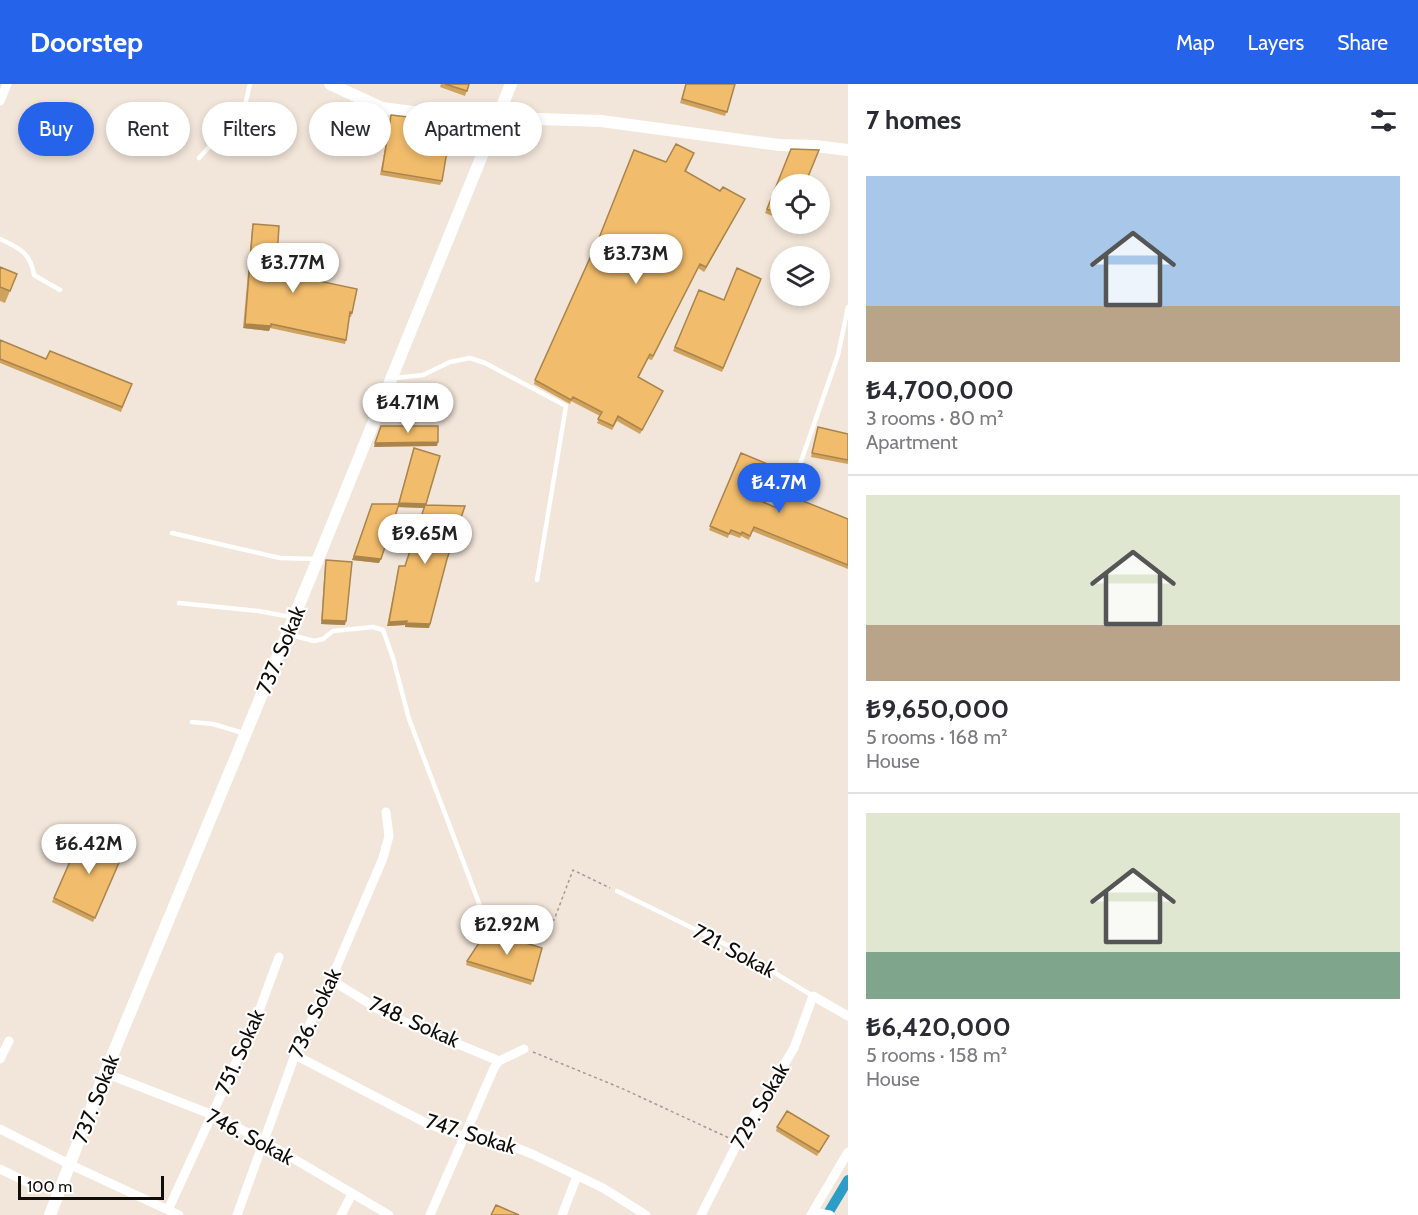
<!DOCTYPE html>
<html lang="en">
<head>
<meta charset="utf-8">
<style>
	:root { --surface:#fff; --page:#f7f7f7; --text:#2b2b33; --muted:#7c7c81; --line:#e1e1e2; --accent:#2563eb }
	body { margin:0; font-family:Cabin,sans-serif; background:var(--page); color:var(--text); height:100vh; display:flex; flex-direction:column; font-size:22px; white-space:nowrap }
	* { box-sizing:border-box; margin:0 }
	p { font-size:20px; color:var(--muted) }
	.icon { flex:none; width:33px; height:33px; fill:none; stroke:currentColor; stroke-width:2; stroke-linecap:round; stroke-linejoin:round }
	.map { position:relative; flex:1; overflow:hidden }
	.panel { display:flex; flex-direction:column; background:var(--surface); width:570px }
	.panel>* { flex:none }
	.top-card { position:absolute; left:18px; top:18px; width:570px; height:54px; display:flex; gap:12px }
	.buttons { position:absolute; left:770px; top:90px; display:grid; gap:12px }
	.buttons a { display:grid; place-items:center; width:60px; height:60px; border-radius:50%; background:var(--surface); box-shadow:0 3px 9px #0003; font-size:30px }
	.scale { position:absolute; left:18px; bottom:15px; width:146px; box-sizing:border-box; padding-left:6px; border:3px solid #100c08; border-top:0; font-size:16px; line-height:21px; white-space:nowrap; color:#100c08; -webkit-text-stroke:4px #fff; paint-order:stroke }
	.price { position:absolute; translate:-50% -51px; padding:0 14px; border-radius:21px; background:#fff; color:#222; font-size:20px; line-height:39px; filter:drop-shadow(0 2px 3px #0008) }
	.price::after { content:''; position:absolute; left:50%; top:36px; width:18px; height:14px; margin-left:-9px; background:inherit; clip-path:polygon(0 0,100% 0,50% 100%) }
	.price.active { background:var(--accent); color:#fff }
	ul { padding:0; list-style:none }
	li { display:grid; align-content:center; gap:12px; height:318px; padding:0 18px }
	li+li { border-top:2px solid var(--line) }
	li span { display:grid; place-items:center; height:186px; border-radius:0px; color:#555 }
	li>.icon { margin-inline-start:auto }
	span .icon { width:108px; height:108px; fill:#fffc; stroke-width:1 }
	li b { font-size:26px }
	h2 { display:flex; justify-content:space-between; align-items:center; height:72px; padding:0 18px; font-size:26px }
	.tag { padding:0 21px; border-radius:27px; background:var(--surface); box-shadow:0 3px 9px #0003; font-size:21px; line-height:54px }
	.tag.active { background:var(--accent); color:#fff }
	header { display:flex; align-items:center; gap:36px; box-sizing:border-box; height:84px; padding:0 30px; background:var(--accent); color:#fff }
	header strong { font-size:28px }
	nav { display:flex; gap:33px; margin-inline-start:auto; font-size:21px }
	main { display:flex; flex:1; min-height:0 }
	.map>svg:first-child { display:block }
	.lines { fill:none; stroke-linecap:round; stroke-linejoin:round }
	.canal { stroke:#2d9dc8; stroke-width:10 }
	.path { stroke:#a49a91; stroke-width:1.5; stroke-dasharray:3 3; stroke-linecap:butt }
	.service { stroke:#fff; stroke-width:4.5 }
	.minor { stroke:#fff; stroke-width:9 }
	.tertiary { stroke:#fff; stroke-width:12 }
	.wall { fill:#cfa25d }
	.shaded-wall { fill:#a9844c }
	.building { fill:#f1bc6c; stroke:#a9844c; stroke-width:1.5 }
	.labels { text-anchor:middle; stroke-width:4.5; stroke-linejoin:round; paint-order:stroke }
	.street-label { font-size:21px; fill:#100c08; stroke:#fff }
</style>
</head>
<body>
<header>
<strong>Doorstep</strong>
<nav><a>Map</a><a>Layers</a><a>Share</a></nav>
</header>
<main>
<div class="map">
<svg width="848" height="1131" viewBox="0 0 848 1131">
	<rect width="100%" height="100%" fill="#f2e5d9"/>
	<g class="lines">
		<path class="canal" d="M827,1131l21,-35"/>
		<path class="path" d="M492,840l62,-4 19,-50 37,18
			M533,968l88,36 108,50"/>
		<path class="service" d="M199,74l45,-49 6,-25
			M0,155c19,9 31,14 34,36l26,15
			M395,294l28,-3 27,-13 20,-4 15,5 81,43 -29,174
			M790,409l48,-138 10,-48
			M172,449l108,25 36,1
			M179,519l79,8 34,6
			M287,550l27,7 9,-2 10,-8 40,-4 10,3 10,28 16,61 73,192 1,21
			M192,638l21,2 30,9
			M617,807l120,59 76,46"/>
		<path class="minor" d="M0,17l7,-17
			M331,896l57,35 111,46
			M295,971l131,68 38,14 13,-5 55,22 71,34 43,27
			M0,975l9,-18
			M105,989l108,42 49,25 127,75
			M0,1045l71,36 108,50
			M0,1085l29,14
			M168,1126l88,-191 23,-62
			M813,1128l17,3
			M237,1131l58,-160 36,-75 52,-122 6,-22 -3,-24
			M341,1131l11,-21
			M430,1131l64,-147 5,-7 25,-12
			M562,1131l15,-39
			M701,1131l37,-73 56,-94 19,-52 35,20
			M811,1131l37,-63"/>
		<path class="tertiary" d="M330,0l52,24 62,8 157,5 178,24 36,1 33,4
			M50,1131l55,-142 213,-514 193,-475"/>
	</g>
	<path class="wall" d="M441,0h28l-4,12 -25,-9z
		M686,0h49l-10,32 -45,-13z
		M391,31l51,66 -2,4 -60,-10z
		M791,65l-11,35v35l-15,-6z
		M694,69l-8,19 57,31 -39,69 -6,-4 -46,92 -4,-1 -9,18 24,14 -23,43 -23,-13 -5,9 -15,-7 3,-7 -29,-15 -1,3 -36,-20 1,-4 131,-218z
		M253,140l23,48 76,41 -1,4h-2l-3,23 -1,4 -75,-16 -1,3 -26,-3 9,-100z
		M0,183l17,7 -12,29 -5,-2z
		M761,195l-39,93 -49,-21 26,-61 25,10z
		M0,256l46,19 86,25 -11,28 -121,-49z
		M818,343l30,7v30l-37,-7z
		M414,364l12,57 21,54 -18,69 -24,-1v-2l-18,1 11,-56 1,-4h6l19,-58 -26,-1 -19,56 -27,-3 20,-56h26z
		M741,369l15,46 21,9 71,11v50l-96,-38 -3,9 -8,-4 -1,2 -11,-4 -1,4 -19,-8z
		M326,476l19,65 -24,-1 4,-60z
		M83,748l41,19 -31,71 -41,-20z
		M542,864l-11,37 -65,-20 1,-4z
		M777,1043l52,9 -12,20 -41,-25z"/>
	<path class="shaded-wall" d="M745,115l-2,4 -39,69 2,-5z
		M245,240l26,2 -2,5 -26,-3z
		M438,358l-1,4 -63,1 1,-4z
		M399,419l27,1 -2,4 -27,-1z
		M354,472l27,3 -2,4 -27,-3z
		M322,536l24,1 -1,4 -24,-1z
		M407,537l-2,4 -18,1 2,-4z
		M406,539l24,1 -1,4 -24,-1z"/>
	<path class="building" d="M445,0h24l-2,7z
		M686,0h49l-8,28 -45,-13z
		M391,31l61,7 -10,59 -60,-10z
		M676,60l18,9 -9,18 35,20 3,-4 22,12 -39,68 -6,-3 -47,92 -3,-2 -12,23 25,14 -21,39 -24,-14 -5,10 -15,-7 4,-7 -29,-15 -2,3 -36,-20 64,-142 35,-88 32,12z
		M791,65l28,1 -14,34h-25v30l-13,-5z
		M253,140l26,2 -3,46 81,17 -5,24 -2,-1 -4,28 -75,-16v2l-26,-2z
		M0,183l17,7 -7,17 -10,-4z
		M737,184l24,11 -38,89 -48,-21 24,-57 25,10z
		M0,256l46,19 4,-8 82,33 -10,23 -122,-48z
		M381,342h57v16l-63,1z
		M818,343l30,7v26l-36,-7z
		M414,364l26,8 -14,48 -27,-1z
		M741,369l29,12 -14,34 21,9 6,-15 65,26v46l-94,-38 -4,9 -8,-4 -1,2 -10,-4 -2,4 -19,-8z
		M372,420h27l-18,55 -27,-3z
		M425,421l40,1 -18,53 -17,65 -24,-1 1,-2 -18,1 10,-56h6z
		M326,476l26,2 -6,59 -24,-1z
		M83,748l41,19 -29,67 -41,-20z
		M487,847l55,17 -9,33 -66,-20z
		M787,1027l42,25 -10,16 -42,-25z
		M496,1121l23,10h-28z"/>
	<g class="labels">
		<g class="street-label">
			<text transform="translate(281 566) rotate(-67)" y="7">737. Sokak</text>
			<text transform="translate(734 867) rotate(28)" y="7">721. Sokak</text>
			<text transform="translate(315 929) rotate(-65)" y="7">736. Sokak</text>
			<text transform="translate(414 938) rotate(24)" y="7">748. Sokak</text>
			<text transform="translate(240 968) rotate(-66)" y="7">751. Sokak</text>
			<text transform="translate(96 1015) rotate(-69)" y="7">737. Sokak</text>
			<text transform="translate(760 1022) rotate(-60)" y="7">729. Sokak</text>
			<text transform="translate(471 1050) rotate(17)" y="7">747. Sokak</text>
			<text transform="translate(250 1053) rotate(28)" y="7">746. Sokak</text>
		</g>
	</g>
</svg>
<div class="buttons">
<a><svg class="icon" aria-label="locate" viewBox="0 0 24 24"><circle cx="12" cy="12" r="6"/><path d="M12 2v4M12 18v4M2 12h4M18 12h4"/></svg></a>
<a><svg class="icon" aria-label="layers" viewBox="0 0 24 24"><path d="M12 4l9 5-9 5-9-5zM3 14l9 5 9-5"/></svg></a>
</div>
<div class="scale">100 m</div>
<b class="price" style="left:636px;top:201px">₺3.73M</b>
<b class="price" style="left:293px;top:210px">₺3.77M</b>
<b class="price" style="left:408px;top:350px">₺4.71M</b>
<b class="price active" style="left:779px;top:430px">₺4.7M</b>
<b class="price" style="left:425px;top:481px">₺9.65M</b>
<b class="price" style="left:89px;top:791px">₺6.42M</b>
<b class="price" style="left:507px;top:872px">₺2.92M</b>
<div class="top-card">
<a class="tag active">Buy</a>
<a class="tag">Rent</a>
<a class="tag">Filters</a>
<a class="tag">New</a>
<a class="tag">Apartment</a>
</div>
</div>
<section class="panel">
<h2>7 homes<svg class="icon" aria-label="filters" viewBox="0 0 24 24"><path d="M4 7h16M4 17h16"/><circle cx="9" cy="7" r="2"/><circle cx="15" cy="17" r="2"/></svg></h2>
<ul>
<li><span style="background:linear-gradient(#a9c7e8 70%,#b9a48a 0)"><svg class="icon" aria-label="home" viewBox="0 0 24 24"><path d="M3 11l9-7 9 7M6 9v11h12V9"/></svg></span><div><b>₺4,700,000</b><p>3 rooms · 80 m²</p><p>Apartment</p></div></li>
<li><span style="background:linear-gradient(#dfe7d0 70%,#b9a48a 0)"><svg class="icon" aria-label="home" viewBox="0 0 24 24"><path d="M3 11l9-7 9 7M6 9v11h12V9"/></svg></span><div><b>₺9,650,000</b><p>5 rooms · 168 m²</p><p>House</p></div></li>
<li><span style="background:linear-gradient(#dfe7d0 75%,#7fa58c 0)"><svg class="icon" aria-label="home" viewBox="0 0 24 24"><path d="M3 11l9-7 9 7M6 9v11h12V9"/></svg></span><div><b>₺6,420,000</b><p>5 rooms · 158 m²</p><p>House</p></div></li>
</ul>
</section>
</main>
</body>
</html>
